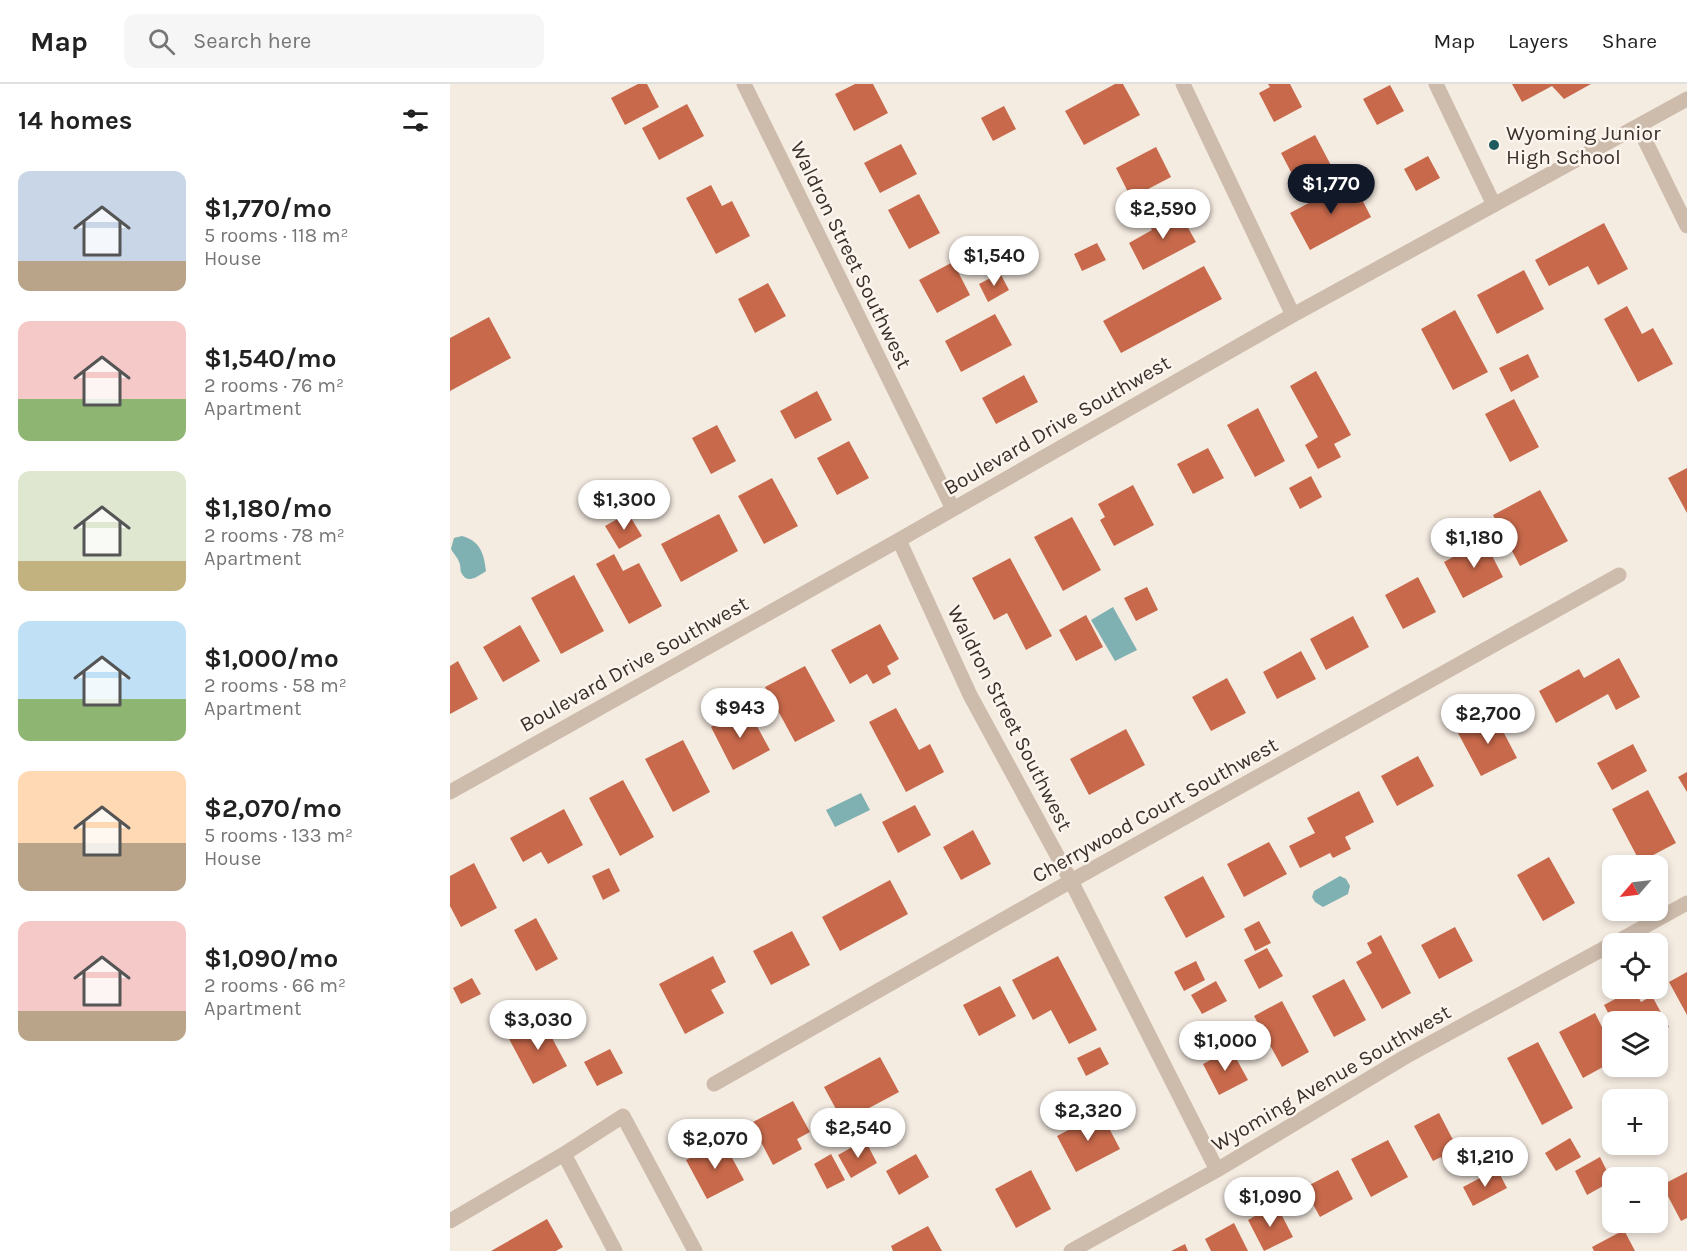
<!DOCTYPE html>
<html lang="en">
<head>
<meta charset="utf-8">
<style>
	:root { --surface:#fff; --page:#f6f6f6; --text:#222; --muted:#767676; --line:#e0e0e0; --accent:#111827 }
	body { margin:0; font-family:Karla,sans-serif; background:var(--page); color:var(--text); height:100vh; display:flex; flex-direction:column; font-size:22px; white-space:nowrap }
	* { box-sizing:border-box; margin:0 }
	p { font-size:20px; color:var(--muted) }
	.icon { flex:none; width:33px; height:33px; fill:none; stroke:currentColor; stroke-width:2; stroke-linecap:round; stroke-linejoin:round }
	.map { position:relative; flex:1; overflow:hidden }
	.panel { display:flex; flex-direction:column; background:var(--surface); width:450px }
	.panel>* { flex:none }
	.needle { width:39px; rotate:242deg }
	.tools { position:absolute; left:1152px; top:771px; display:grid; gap:12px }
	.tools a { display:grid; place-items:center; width:66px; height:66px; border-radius:12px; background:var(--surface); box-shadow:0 3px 9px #0003; font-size:30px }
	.price { position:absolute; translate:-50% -51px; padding:0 14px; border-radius:21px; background:#fff; color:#222; font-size:20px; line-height:39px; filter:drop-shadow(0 2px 3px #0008) }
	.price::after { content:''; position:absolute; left:50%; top:36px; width:18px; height:14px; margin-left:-9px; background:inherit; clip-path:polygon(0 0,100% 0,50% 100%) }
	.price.on { background:var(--accent); color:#fff }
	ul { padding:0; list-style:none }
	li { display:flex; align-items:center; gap:18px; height:150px; padding:0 18px }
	li span { display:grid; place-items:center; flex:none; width:168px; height:120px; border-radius:12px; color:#555 }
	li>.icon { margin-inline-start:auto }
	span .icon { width:72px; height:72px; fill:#fffc; stroke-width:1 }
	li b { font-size:26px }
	h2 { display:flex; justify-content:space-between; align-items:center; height:72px; padding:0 18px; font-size:26px }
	header { display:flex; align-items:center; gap:36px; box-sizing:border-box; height:84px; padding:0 30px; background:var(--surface); border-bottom:2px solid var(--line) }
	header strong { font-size:28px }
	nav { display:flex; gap:33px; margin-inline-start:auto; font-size:21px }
	.search { width:420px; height:54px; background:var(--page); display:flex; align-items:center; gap:15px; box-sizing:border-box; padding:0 21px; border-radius:12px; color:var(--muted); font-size:22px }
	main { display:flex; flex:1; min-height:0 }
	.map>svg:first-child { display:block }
	.water { fill:#7fb0b2 }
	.building { fill:#c8694b }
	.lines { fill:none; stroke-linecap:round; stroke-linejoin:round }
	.minor { stroke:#cdbbac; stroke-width:15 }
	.poi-dot { fill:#1f5a5e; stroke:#fbf5ee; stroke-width:2 }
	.labels { text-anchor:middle; stroke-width:5; stroke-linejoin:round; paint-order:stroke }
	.poi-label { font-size:21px; fill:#3b302b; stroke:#fbf5ee; text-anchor:start }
	.street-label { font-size:21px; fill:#3b302b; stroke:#fbf5ee }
</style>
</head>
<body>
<header>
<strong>Map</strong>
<div class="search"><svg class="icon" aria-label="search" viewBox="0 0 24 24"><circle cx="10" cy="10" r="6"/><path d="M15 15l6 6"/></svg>Search here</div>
<nav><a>Map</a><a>Layers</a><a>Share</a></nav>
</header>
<main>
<section class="panel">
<h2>14 homes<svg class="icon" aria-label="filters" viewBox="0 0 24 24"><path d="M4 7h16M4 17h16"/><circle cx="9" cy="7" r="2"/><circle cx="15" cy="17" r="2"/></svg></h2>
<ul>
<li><span style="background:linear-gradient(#c9d6e8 75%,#b9a48a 0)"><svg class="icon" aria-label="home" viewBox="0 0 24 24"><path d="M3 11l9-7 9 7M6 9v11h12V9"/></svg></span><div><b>$1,770/mo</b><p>5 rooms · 118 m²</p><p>House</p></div></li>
<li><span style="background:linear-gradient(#f6c9c9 65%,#8fb573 0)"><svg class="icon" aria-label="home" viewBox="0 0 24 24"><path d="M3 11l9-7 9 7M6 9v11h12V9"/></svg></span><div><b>$1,540/mo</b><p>2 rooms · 76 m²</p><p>Apartment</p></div></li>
<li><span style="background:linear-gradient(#dfe7d0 75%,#c2b280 0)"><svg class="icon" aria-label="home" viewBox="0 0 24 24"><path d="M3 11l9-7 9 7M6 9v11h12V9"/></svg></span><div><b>$1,180/mo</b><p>2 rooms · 78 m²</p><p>Apartment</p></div></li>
<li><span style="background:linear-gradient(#bfe0f5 65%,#8fb573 0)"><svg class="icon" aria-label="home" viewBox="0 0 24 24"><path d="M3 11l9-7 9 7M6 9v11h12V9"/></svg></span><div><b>$1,000/mo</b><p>2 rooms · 58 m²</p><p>Apartment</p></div></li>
<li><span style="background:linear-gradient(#ffd9b3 60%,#b9a48a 0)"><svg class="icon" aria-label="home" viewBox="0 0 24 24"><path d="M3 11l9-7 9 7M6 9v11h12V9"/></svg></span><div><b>$2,070/mo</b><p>5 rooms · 133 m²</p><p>House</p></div></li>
<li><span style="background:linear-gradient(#f6c9c9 75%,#b9a48a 0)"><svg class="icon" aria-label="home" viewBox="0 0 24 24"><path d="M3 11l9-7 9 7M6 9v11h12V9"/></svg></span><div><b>$1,090/mo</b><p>2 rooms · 66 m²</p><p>Apartment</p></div></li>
</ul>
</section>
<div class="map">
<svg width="1237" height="1167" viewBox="0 0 1237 1167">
	<rect width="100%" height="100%" fill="#f4ebe1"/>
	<path class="water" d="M12,452c18,5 22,17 24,35 -9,6 -19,14 -25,1 -1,-3 0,-7 -2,-10 -1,-4 -6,-9 -8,-13l3,-11z
		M663,523l24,43 -22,11 -24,-41z
		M411,709l9,17 -35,17 -9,-17z
		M890,792l6,3 4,7 -2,8 -25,13 -8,-5 -3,-5 2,-6z"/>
	<path class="building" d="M188,0h9l12,23 -34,18 -14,-27z
		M405,0h18l15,29 -34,18 -19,-37z
		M665,0h8l17,31 -56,30 -19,-34z
		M818,0h22l12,23 -28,15 -15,-29 11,-6z
		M1062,0h79l-27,15 -12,-13 -30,16z
		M940,1l14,26 -27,14 -14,-26z
		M237,20l17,32 -45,24 -17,-32z
		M554,22l12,23 -23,12 -12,-23z
		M865,51l20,38 -34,18 -20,-38z
		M451,60l16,30 -37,19 -16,-30z
		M706,63l15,30 -40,21 -15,-30z
		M978,72l12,22 -24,13 -12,-22z
		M902,96l19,37 -61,33 -20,-37z
		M261,101l11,21 10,-5 18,35 -34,18 -30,-56z
		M469,110l21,39 -31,16 -21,-39z
		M727,124l19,34 -53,28 -14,-27 23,-13 -3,-6z
		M1154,139l24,46 -30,16 -10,-19 -39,20 -14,-26z
		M647,159l9,17 -24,11 -8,-17z
		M503,178l17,33 -33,18 -18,-33z
		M754,182l18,33 -101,54 -18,-32z
		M1074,186l20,39 -47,25 -20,-39z
		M550,189l9,17 -21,12 -9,-18z
		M318,199l18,33 -31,17 -17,-34z
		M1177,222l15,28 11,-6 20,36 -35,18 -34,-63z
		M1005,226l33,62 -35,18 -32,-61z
		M545,230l17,31 -51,27 -16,-31z
		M39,233l22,41 -61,33v-53z
		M1078,270l11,23 -28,15 -12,-24z
		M866,287l35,64 -17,9 7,13 -23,12 -13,-24 13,-8 -28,-51z
		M574,291l14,27 -42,22 -14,-26z
		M367,307l15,29 -37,19 -15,-28z
		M1064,315l25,48 -29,15 -25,-48z
		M808,324l27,53 -30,16 -28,-52z
		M267,341l19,36 -25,13 -19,-36z
		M399,357l20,37 -32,17 -20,-37z
		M758,364l16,30 -31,16 -16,-30z
		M1237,384v45l-19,-35z
		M861,392l11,21 -22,12 -11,-21z
		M322,394l26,48 -34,18 -26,-48z
		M683,401l21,40 -40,21 -14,-26 5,-3 -7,-13z
		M1090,406l28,51 -48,25 -27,-51z
		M178,429l14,23 -23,13 -14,-23z
		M269,430l19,37 -57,31 -20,-38z
		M622,433l29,53 -38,21 -29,-54z
		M1034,456l19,37 -40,21 -19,-36z
		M164,470l9,17 16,-8 23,43 -33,18 -33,-60z
		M560,474l42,78 -26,14 -19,-37 -13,7 -22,-42z
		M124,491l30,56 -43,23 -30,-56z
		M968,493l18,35 -33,17 -18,-34z
		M697,503l11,23 -22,11 -12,-23z
		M636,531l17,32 -27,14 -17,-31z
		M903,532l16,31 -43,23 -16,-31z
		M430,540l19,35 -12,7 4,8 -18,10 -6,-10 -17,10 -19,-34z
		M70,541l20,36 -37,21 -20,-35z
		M851,567l15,28 -39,20 -14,-27z
		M1169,574l21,39 -24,13 -8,-16 -52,29 -17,-32 40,-22 5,9z
		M8,577l20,38 -28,15v-48z
		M355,582l30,55 -40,21 -30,-55z
		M777,594l19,35 -35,18 -19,-34z
		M297,624l23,42 -37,20 -22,-43z
		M446,624l23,42 11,-6 14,28 -38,20 -37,-70z
		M1044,630l23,44 -36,18 -23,-43z
		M676,645l19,36 -56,30 -19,-36z
		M233,656l27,52 -37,20 -28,-53z
		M1183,660l14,27 -35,19 -15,-27z
		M968,672l16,30 -37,20 -16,-30z
		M1237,688v20l-9,-15z
		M173,696l31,57 -34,19 -31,-58z
		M1198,706l28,53 -36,19 -28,-53z
		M909,707l15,31 -29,15 6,12 -18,9 -3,-5 -30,15 -11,-22 26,-13 -8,-15z
		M465,721l16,30 -33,18 -16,-31z
		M114,725l19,36 -35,19 -7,-12 -18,10 -13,-24z
		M523,746l18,34 -30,16 -18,-33z
		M819,758l18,32 -43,23 -17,-33z
		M1099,773l26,46 -32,18 -26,-46z
		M24,779l23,45 -36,19 -11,-21v-30z
		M159,784l11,23 -17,9 -11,-24z
		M753,792l22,41 -39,21 -22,-41z
		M440,796l18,34 -68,37 -18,-34z
		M86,834l22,41 -22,12 -22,-41z
		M809,837l12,22 -16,8 -11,-22z
		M1005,843l18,34 -34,18 -18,-34z
		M342,847l18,34 -39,20 -18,-34z
		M931,851l30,58 -29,16 -26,-47 16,-9 -5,-10z
		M817,864l16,28 -24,13 -15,-29z
		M263,872l13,26 -15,8 13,23 -39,21 -26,-50z
		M608,872l39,74 -28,14 -18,-34 -18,10 -21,-40z
		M746,877l9,19 -21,11 -10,-19z
		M1237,888v43l-18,-33z
		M22,894l9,16 -20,10 -8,-16z
		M894,895l22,41 -32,17 -22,-41z
		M766,897l11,20 -25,13 -11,-19z
		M550,902l16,30 -37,20 -16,-31z
		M1184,905l7,13 11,-6 17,31 -11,7v-12h-45l-9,-17z
		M832,917l27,51 -27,15 -28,-51z
		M1145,929l17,34v15l-29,16 -24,-46z
		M92,935l25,47 -34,18 -25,-47z
		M1088,958l35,66 -31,17 -35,-67z
		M650,963l9,17 -23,12 -9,-18z
		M160,965l13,24 -26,13 -13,-24z
		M781,965l17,31 -29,15 -16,-31z
		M430,973l19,35 -56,30 -19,-35z
		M343,1017l17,31 -13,7 5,10 -29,16 -22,-42z
		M651,1029l19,36 -44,23 -19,-36z
		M989,1029l24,46 -17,9 -5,-11 -8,4 -19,-35z
		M1120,1054l11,19 -25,14 -11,-18z
		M415,1056l12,23 -26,15 -13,-23z
		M938,1056l20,37 -37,20 -20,-38z
		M273,1057l21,39 -37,19 -21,-39z
		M381,1070l14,26 -18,9 -13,-25z
		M466,1070l13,23 -30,18 -13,-24z
		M1150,1073l12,24 -25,14 -12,-24z
		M1047,1085l10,19 -34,18 -10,-19z
		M581,1086l20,39 -35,19 -21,-39z
		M888,1086l15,29 -33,18 -16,-29z
		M1237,1088v46l-6,3 -19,-36z
		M826,1120l17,33 -29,14 -16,-31z
		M97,1135l16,28 -7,4h-65z
		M784,1139l14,28h-37l-6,-12z
		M478,1142l14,25h-49l-2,-5z
		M1174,1146l11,21h-41l-2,-4z
		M735,1160l3,7h-17z"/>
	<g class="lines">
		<path class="minor" d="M294,0l209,425
			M733,0l110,231
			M986,0l58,121
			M1188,42l49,100
			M449,456l71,155 101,186 146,289
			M0,708l449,-252 394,-225 394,-216
			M1163,860l74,-41
			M264,1000l357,-203 548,-306
			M114,1070l59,-38 72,135
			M0,1137l114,-67 51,97
			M621,1167l146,-81 188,-113 207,-113"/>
	</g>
	<circle class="poi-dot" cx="1044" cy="61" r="6"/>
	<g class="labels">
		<g class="poi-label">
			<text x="1056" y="56">Wyoming Junior<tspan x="1056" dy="24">High School</tspan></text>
		</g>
		<g class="street-label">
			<text transform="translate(401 171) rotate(64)" y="7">Waldron Street Southwest</text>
			<text transform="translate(607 341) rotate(-30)" y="7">Boulevard Drive Southwest</text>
			<text transform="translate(184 580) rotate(-29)" y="7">Boulevard Drive Southwest</text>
			<text transform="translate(560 634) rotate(63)" y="7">Waldron Street Southwest</text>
			<text transform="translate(705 726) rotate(-29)" y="7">Cherrywood Court Southwest</text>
			<text transform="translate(881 994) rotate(-30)" y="7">Wyoming Avenue Southwest</text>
		</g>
	</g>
</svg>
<div class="tools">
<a><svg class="needle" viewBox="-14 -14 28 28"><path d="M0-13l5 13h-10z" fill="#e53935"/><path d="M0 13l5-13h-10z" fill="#767676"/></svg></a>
<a><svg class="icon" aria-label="locate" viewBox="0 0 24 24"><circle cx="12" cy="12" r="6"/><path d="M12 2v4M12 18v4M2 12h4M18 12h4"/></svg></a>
<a><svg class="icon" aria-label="layers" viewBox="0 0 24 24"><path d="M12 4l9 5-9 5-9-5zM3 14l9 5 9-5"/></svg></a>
<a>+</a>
<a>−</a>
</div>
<b class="price on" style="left:881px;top:131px">$1,770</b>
<b class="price" style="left:713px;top:156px">$2,590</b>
<b class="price" style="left:544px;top:203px">$1,540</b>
<b class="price" style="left:174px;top:447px">$1,300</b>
<b class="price" style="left:1024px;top:485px">$1,180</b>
<b class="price" style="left:290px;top:655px">$943</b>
<b class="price" style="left:1038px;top:661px">$2,700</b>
<b class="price" style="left:88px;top:967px">$3,030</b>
<b class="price" style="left:775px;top:988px">$1,000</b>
<b class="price" style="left:638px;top:1058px">$2,320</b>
<b class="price" style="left:408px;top:1075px">$2,540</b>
<b class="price" style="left:265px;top:1086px">$2,070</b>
<b class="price" style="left:1035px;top:1104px">$1,210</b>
<b class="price" style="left:820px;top:1144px">$1,090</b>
</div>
</main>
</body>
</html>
